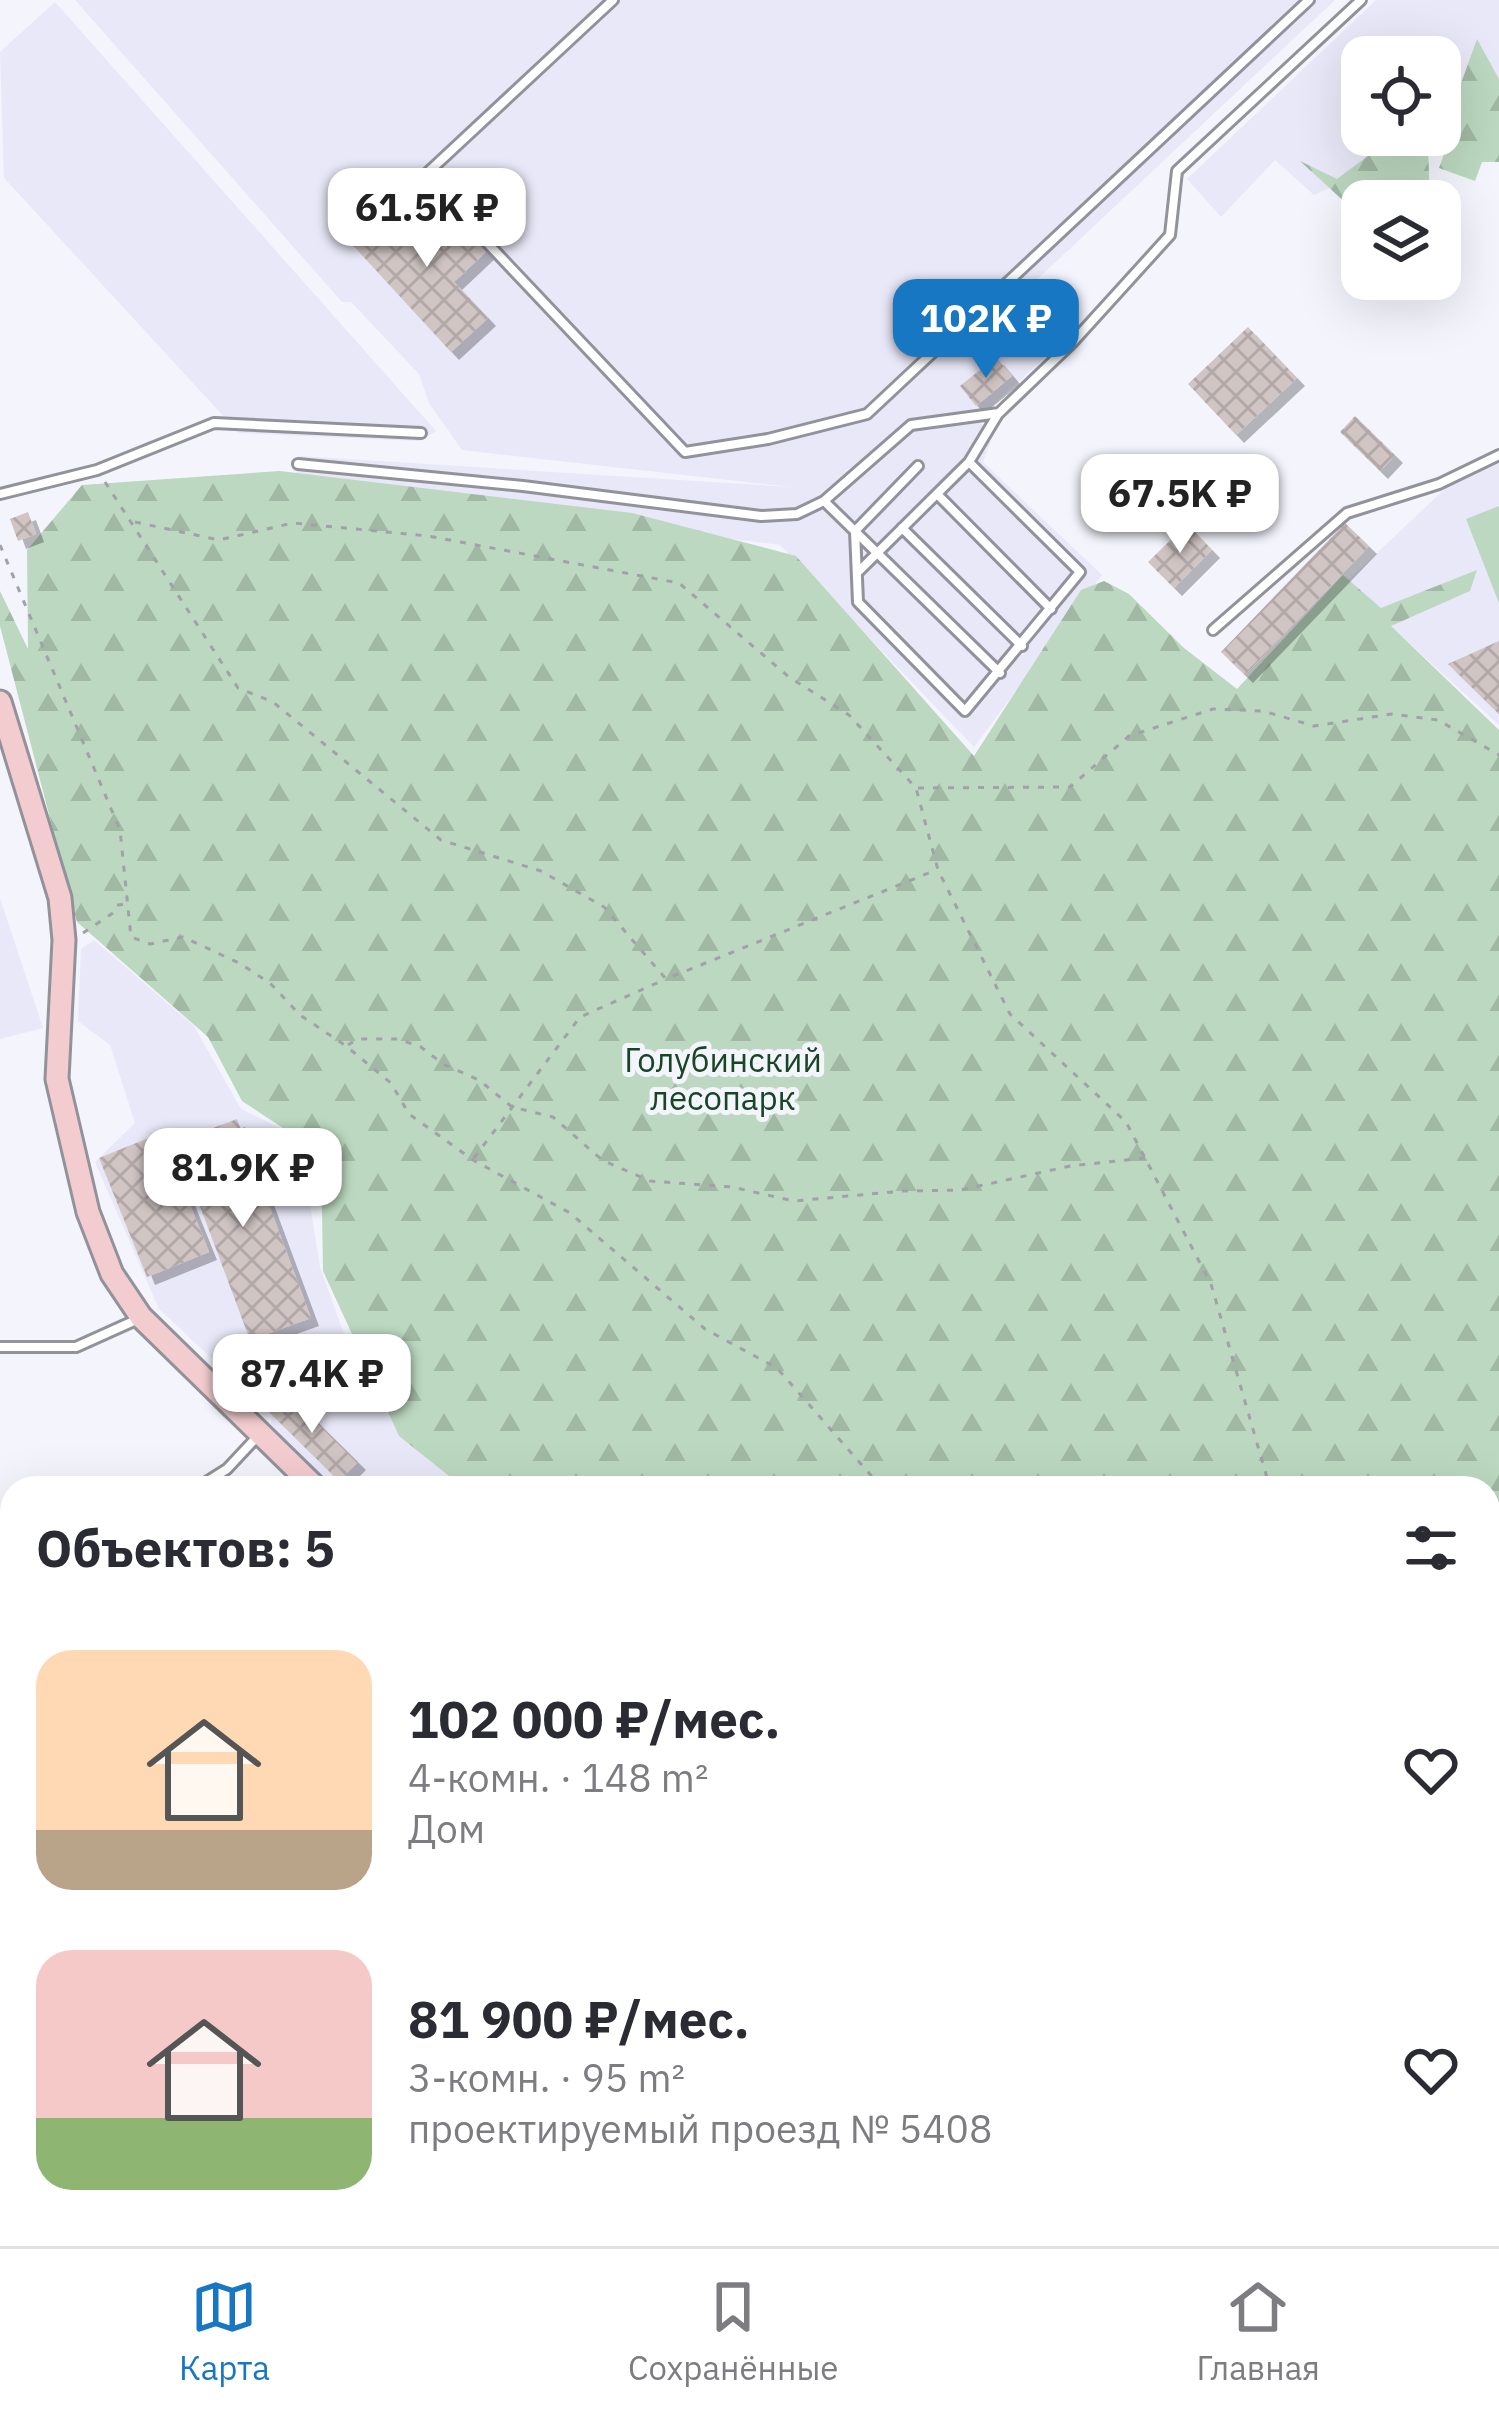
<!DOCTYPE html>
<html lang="ru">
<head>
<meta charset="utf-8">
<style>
	:root { --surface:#fff; --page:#f7f7f7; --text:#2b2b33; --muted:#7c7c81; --line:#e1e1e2; --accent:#1877c3 }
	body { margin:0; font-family:"IBM Plex Sans",sans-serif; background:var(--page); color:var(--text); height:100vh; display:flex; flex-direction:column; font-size:45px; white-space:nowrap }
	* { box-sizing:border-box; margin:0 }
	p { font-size:39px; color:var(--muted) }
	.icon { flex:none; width:66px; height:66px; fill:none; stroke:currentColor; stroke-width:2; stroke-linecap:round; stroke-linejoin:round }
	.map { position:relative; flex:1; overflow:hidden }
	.details { position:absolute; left:0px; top:1476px; width:1500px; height:771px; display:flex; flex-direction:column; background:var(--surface); border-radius:36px 36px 0 0; box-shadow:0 12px 48px #0002 }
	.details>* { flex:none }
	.fabs { position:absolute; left:1341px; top:36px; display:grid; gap:24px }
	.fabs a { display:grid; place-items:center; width:120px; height:120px; border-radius:24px; background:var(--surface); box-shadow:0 12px 48px #0002; font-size:60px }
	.price { position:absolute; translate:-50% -102px; padding:0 27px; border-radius:24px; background:#fff; color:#222; font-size:39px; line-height:78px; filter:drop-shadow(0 3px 6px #0008) }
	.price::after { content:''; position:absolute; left:50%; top:72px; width:36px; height:27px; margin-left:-18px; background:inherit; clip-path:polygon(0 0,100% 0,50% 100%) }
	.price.active { background:var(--accent); color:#fff }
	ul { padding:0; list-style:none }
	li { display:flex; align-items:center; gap:36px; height:300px; padding:0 36px }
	li span { display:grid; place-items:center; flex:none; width:336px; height:240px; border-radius:36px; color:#555 }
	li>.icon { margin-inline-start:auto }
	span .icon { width:144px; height:144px; fill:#fffc; stroke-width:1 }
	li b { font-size:51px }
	h2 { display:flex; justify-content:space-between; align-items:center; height:144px; padding:0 36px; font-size:51px }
	.tabs { display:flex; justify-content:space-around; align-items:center; height:168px; border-top:3px solid var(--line); background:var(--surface); font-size:33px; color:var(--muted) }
	.tabs a { display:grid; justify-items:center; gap:6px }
	.tabs .active { color:var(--accent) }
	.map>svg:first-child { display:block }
	.built { fill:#e9e8f8; fill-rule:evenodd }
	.forest { fill:url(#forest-firs) }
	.pitch { fill:#bcd8c0 }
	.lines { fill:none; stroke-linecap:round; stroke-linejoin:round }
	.stream { stroke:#94c2cd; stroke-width:6 }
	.building { fill:url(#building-cross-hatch); filter:url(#shadow) }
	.lane-casing { stroke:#92929a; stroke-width:14 }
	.secondary-casing { stroke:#92929a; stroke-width:27 }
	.path { stroke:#a1a1a8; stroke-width:3; stroke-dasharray:6 9; stroke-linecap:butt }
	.lane { stroke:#fff; stroke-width:8 }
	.secondary { stroke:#f3cccf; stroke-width:21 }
	.labels { text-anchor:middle; stroke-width:10; stroke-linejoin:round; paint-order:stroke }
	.park-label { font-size:33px; fill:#164622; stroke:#f4f4fd }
</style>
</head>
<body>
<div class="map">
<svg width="1499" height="2246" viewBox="0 0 1499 2246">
	<defs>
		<pattern id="forest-firs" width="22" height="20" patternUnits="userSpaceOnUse" patternTransform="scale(3)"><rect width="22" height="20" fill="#bcd8c0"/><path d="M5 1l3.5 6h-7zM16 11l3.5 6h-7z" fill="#a1b9a4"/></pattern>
		<pattern id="building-cross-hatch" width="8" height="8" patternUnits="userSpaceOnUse" patternTransform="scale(3)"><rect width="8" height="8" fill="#d0c5c3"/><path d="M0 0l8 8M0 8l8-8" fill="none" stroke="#b2a8a7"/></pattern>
		<filter id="shadow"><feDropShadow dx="8" dy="8" stdDeviation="0" flood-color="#0004"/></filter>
	</defs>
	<rect width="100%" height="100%" fill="#f4f4fd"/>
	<path class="built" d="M75,0h1260l-323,303 46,42 -81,75 16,14 -10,28 119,113 -128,172 -194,-202 -485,-64 5,-25 491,31 -329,-37 -33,-47 -10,-29 -68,-72h-9z
		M1376,0h123v110l-185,85 -39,-35 -54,57 -34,-38zM1362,57h78v78h-78z
		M55,2l381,429 -16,10 -181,-8 -235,-255 -4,-126z
		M1499,460v265l-155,-141 106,-100z
		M0,898l43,130 -43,11z
		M94,940l100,86 47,83 61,29 14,32 -6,34 10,63 44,123 104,98h-136l-61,-64 1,-9 -113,-106 -64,-147 40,-39 -25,-78 -32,-24 3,-72z"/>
	<path class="forest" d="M1477,39l22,40v83h-17l-7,19 -36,-13 9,-25 -20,4 2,54h-68v17l-62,-57 37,18 59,-44h44v-26l19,-20z
		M280,471l352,42 164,43 178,200 107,-166 23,-9 25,13 55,54 53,41 106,-114 38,33 96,-38 -7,21 -79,35 108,104v1516h-417l-6,-11h412v-747h-1024l-65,-52 -76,-165 -2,-118 -79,-52 -34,-64 -131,-115 -77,-296v-35l28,58 -1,-99 55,-65z"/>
	<path class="pitch" d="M1499,506v97l-33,-84z"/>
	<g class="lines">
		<path class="stream" d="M1145,2235l10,11"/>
	</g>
	<path class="building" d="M385,206l32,36 36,-33 37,39 -36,34 34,36 -37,34 -103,-112z
		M1248,327l49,51 -61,57 -48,-51z
		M996,357l16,19 -36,30 -16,-20z
		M1355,416l40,39 -15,16 -40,-39z
		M28,512l8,22 -18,7 -8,-22z
		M1345,523l24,23 -124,129 -24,-23z
		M1187,524l25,26 -38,38 -26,-26z
		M1499,641v73l-51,-50z
		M237,1119l74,199 -61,22 -74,-198z
		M161,1133l48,119 -62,25 -48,-119z
		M286,1391l72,71 -19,19 -72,-71z
		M31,2235h160l7,11h-161z
		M317,2235h69l5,11h-68z
		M602,2235h310l9,11h-332z"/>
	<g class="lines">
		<defs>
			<path id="lane" d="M613,0l-189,176 261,276 83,-13 99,-25 442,-414
				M298,464l225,22 238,30 36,-2 27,-13 87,-76 88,-12 73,-70 98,-108 7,-64 184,-171
				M918,466l-63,65 3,71 107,109 115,-139 -111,-110
				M0,494l97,-24 117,-47 207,10
				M937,494l114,115
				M824,501l176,172
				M902,528l120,118
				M858,572l111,-110 29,-48
				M1213,630l134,-117 92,-29 60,-29
				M0,1347h76l60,-27
				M197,1488l30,-19 29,-31
				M0,1620l12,-5
				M234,2235l6,11"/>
			<path id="secondary" d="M0,702l60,196 4,42 -7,139 31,133 24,62 29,43 175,171
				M1000,2235l6,11"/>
		</defs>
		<use href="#lane" class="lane-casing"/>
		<use href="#secondary" class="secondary-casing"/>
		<path class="path" d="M105,482l133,206 35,14 168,138 100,31 63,36 62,72 270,-109
			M135,522l84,18 74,-17 135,13 251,47 110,94 60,38 67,73 22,82 72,144 116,108 19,36 66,126 59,204
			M0,545l120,285 11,107 19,7 33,-7 56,26 31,20 30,32 46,31 45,37 18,31 64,46 97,53 135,116 72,39 105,120
			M918,788l152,-1 59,-51 84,-27 50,2 51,15 78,-12 46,6 61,35
			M83,933l30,-20 4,-8 10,-1
			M348,1045l9,-6h41l23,8 22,17 36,16 33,27 41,10 49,43 48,21 82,6 62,14 109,-10 58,-1 109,-24 75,-8
			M474,1158l106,-141 86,-38
			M1488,2226l11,-1
			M1208,2235l8,11
			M1465,2235l3,11
			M1380,2246l1,-11
			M1497,2246l2,-1"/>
		<use href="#lane" class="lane"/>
		<use href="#secondary" class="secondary"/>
	</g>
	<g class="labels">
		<g class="park-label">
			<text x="723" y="1072">Голубинский<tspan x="723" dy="38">лесопарк</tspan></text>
		</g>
	</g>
</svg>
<div class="fabs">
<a><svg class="icon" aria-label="locate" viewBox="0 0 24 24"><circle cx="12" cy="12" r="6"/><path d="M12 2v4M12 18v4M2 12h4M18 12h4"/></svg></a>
<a><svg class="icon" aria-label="layers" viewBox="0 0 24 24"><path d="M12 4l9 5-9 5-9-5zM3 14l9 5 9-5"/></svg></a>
</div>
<b class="price" style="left:427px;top:270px">61.5K ₽</b>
<b class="price active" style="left:986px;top:381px">102K ₽</b>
<b class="price" style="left:1180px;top:556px">67.5K ₽</b>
<b class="price" style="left:243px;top:1230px">81.9K ₽</b>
<b class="price" style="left:312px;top:1436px">87.4K ₽</b>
<section class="details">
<h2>Объектов: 5<svg class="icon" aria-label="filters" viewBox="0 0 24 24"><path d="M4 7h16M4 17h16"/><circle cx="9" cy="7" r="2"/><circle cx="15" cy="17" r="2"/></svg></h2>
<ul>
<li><span style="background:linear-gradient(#ffd9b3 75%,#b9a48a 0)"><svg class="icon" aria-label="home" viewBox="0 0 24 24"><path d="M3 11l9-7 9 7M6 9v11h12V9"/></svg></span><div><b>102 000 ₽/мес.</b><p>4-комн. · 148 m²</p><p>Дом</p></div><svg class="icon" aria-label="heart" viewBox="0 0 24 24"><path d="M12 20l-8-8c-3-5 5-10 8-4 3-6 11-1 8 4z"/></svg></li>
<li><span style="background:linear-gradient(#f6c9c9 70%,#8fb573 0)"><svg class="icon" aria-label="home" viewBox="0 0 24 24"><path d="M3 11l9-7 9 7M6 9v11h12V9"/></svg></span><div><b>81 900 ₽/мес.</b><p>3-комн. · 95 m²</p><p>проектируемый проезд № 5408</p></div><svg class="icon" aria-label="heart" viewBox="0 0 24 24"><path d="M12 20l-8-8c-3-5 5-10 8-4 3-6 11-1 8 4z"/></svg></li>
</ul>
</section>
</div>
<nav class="tabs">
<a class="active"><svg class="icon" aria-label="map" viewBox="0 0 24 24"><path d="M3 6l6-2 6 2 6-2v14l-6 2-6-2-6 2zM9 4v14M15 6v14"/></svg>Карта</a>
<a><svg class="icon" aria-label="saved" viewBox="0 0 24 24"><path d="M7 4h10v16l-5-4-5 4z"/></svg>Сохранённые</a>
<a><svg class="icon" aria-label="home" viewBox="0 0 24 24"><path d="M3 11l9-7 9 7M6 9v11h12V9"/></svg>Главная</a>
</nav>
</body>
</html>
